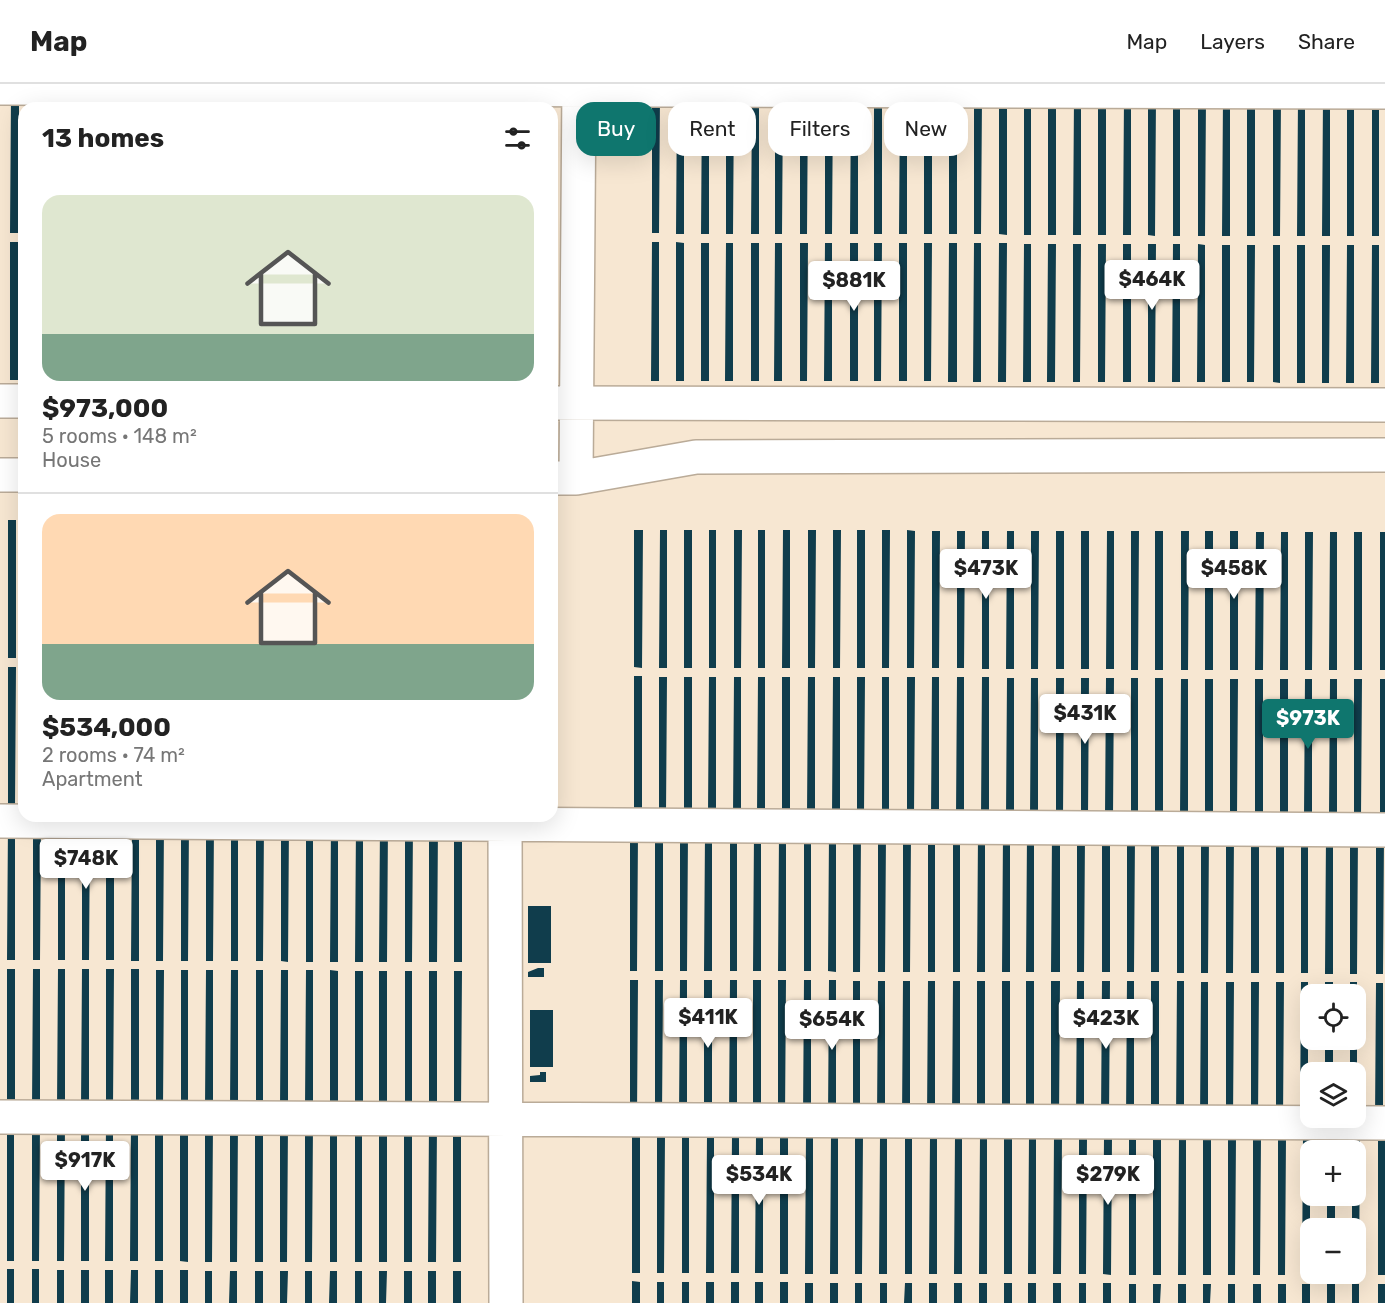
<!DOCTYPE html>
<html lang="en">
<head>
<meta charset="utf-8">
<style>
	:root { --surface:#fff; --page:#f6f6f6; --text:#222; --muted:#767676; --line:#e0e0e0; --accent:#0f766e }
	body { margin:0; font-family:Rubik,sans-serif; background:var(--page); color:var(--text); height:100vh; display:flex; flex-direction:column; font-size:22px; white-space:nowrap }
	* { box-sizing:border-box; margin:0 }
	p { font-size:20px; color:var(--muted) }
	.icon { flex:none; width:33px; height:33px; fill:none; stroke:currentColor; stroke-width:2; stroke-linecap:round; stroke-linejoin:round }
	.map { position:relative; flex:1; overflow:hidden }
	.details { position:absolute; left:18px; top:18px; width:540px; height:720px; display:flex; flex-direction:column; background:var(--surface); border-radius:18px; box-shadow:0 6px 24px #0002 }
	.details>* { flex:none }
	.hud { position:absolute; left:576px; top:18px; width:570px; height:54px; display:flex; gap:12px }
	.buttons { position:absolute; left:1300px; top:900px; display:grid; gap:12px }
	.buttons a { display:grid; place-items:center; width:66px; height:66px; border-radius:12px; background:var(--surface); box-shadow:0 6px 24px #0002; font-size:30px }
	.price { position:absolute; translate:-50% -51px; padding:0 14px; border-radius:6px; background:#fff; color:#222; font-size:20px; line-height:39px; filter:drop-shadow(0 2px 3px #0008) }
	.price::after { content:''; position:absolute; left:50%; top:36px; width:18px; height:14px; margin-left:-9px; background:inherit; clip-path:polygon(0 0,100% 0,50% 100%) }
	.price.current { background:var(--accent); color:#fff }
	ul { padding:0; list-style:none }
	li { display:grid; align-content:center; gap:12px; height:318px; padding:0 24px }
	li+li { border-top:2px solid var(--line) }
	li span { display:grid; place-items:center; height:186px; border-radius:18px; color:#555 }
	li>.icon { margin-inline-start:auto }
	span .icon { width:108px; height:108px; fill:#fffc; stroke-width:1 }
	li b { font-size:26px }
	h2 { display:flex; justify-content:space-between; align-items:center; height:72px; padding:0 24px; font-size:26px }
	.chip { padding:0 21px; border-radius:18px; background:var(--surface); box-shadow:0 6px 24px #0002; font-size:21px; line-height:54px }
	.chip.current { background:var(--accent); color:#fff }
	header { display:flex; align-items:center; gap:36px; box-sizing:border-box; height:84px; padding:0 30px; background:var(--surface); border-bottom:2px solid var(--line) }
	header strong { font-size:28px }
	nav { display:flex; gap:33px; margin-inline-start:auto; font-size:21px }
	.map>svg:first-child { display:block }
	.building { fill:#103d4c }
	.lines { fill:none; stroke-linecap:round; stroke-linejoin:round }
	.minor-casing { stroke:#baab98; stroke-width:36 }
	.minor { stroke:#fff; stroke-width:33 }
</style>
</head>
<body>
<header>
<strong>Map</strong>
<nav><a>Map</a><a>Layers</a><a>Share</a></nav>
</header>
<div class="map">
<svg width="1385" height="1219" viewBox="0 0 1385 1219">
	<rect width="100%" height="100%" fill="#f7e7d2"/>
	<path class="building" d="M11,11h8v138h-9z
		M652,12h8l-1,137h-7z
		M677,12h7v138h-8z
		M702,12h7v138h-8z
		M726,12h8l-1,138h-7z
		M752,12h7v138h-8z
		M775,12h8l-1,138h-7z
		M800,12h8l-1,138h-7z
		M825,12h8l-1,138h-7z
		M851,12h7v138h-8z
		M874,12h8v138h-8z
		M900,12h7v138h-8z
		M924,12h8v138h-8z
		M949,13h8v137h-8z
		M974,13h8l-1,137h-7z
		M999,13h8v138l-8,-1z
		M1024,13h7v138h-7z
		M1048,13h8v138h-8z
		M1074,13h7v138h-8z
		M1098,13h8v138h-8z
		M1124,13h7v138h-8z
		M1148,13h8l-1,139 -7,-1z
		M1173,13h7v139h-7z
		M1198,13h8l-1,139h-7z
		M1223,13h7v139h-8z
		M1247,13h8v139h-8z
		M1273,14h8l-1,138h-7z
		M1298,14h7v138h-8z
		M1323,14h7v138h-8z
		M1347,14h7v138h-7z
		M1372,14h7v138h-7z
		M10,158h9l-1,138h-8z
		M652,158h7v139h-8z
		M676,158l8,1v138h-8z
		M701,159h8v138h-8z
		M726,159h7v138h-8z
		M751,159h8v138h-8z
		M775,159h7v138h-8z
		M800,159h8l-1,138h-7z
		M825,159h7v138h-8z
		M850,159h8v138h-8z
		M874,159h8l-1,138h-7z
		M899,159h8v138h-8z
		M924,159h8l-1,138h-7z
		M949,159h8v139h-9z
		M974,159h7v139h-8z
		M999,159h8l-1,139h-8z
		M1024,160h7v138h-8z
		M1048,160h8l-1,138h-8z
		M1073,160h8l-1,138h-7z
		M1098,160h8l-1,138h-7z
		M1123,160h8v138h-8z
		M1148,160h8l-1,138h-7z
		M1173,160h7v138h-8z
		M1198,160l7,1v137h-8z
		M1222,161h8v137h-8z
		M1247,161h8l-1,137h-7z
		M1273,161h7v138l-7,-1z
		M1297,161h8v138h-8z
		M1322,161h8l-1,138h-7z
		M1347,161h7v138h-8z
		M1372,161h7v138h-8z
		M8,436h8v138h-8z
		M634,446h9l-1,138 -8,-1z
		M660,446h7v138h-8z
		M684,446h8v138h-8z
		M709,446h7v138h-7z
		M734,446h8l-1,138h-7z
		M758,446h7v138h-7z
		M783,446h7v138h-8z
		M808,446h8l-1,138h-7z
		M833,446h8l-1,138h-7z
		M857,446h8v138h-8z
		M882,446h8l-1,138h-7z
		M907,446l8,1 -1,137h-7z
		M932,447h8l-1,137h-7z
		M957,447h8l-1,137h-7z
		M982,447h7v138h-7z
		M1007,447h7v138h-8z
		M1031,447h8l-1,138h-7z
		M1056,447h8v138h-8z
		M1081,447h8v138h-8z
		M1107,447h7v138h-8z
		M1131,447h8l-1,139h-7z
		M1155,447h8v139h-8z
		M1181,447h8l-1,139h-7z
		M1205,447h8v139h-8z
		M1230,447h8v139h-8z
		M1256,448h8l-1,138h-8z
		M1281,448h7v138h-8z
		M1305,448h8l-1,138h-7z
		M1330,448h7v138h-8z
		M1354,448h8v138h-8z
		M1380,448h5v138h-5z
		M8,583h8l-1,138h-7z
		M634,592h8v138h-8z
		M659,593h8l-1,137h-7z
		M684,593h8v137h-8z
		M709,593h7v137h-8z
		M734,593h7v138h-8z
		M758,593h7v138h-8z
		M782,593h8v138h-8z
		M808,593h7v138h-8z
		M833,593h7v138h-8z
		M857,593h8l-1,138h-7z
		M882,593h7v138h-7z
		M907,593h8l-1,139 -7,-1z
		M932,593h7v139h-8z
		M957,593h7v139h-8z
		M982,593h7v139h-8z
		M1007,594h7v138h-8z
		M1031,594h7v138h-8z
		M1056,594h8l-1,138h-7z
		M1081,594h8l-1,138h-7z
		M1106,594h8l-1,138h-8z
		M1131,594h7v138h-7z
		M1155,594h8v138h-8z
		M1181,595h7v137h-8z
		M1205,595h8v137h-8z
		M1230,595h8l-1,137h-7z
		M1255,595h8v138h-8z
		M1280,595h8v138h-8z
		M1305,595h7v138h-8z
		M1330,595h7v138h-8z
		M1354,595h8l-1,138h-7z
		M1380,595h5v138h-5z
		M8,738h7v138h-8z
		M33,738h8l-1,138h-7z
		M58,738l7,1v137h-7z
		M82,739h8l-1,137h-7z
		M106,739h8v137h-8z
		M132,739h7v138h-8z
		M156,739h8l-1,138h-7z
		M181,739h8l-1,138h-7z
		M206,739h8l-1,138h-7z
		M231,739h7v138h-7z
		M256,739h8l-1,138h-7z
		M281,739h8l-1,139 -7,-1z
		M306,739h7v139h-7z
		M331,739h7v139h-8z
		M356,739h7v139h-8z
		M380,739h8l-1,139h-8z
		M405,740h8l-1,138h-7z
		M429,740h9l-1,138h-8z
		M454,740h8v138h-8z
		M630,749h8l-1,138h-7z
		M655,749h8v138h-8z
		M680,749h8l-1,138h-7z
		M705,749h7v138h-8z
		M730,749h7v138h-7z
		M754,749h7v138h-8z
		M779,750h7v137h-8z
		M804,750h7v137h-7z
		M829,750h7v138l-8,-1z
		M853,750h8l-1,138h-7z
		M878,750h8l-1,138h-7z
		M903,750h8l-1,138h-7z
		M928,750h7v138h-7z
		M953,750h7v138h-7z
		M978,750h7v138h-8z
		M1003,750h7v138h-8z
		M1027,750h7v138h-8z
		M1052,750h8v138h-9z
		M1077,750h8l-1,138h-7z
		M1102,751h8v137h-8z
		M1127,751h8l-1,137h-7z
		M1151,751h8v137h-8z
		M1177,751h7v138h-7z
		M1201,751h8l-1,138h-7z
		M1226,751h8l-1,138h-7z
		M1251,751h8v138h-8z
		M1276,751h8v138h-8z
		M1301,751h7v138h-7z
		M1326,751h7v139h-8z
		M1350,751h8l-1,139h-7z
		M1376,751h8l-1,139h-7z
		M528,822h23v57h-23z
		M538,884h6v9h-16v-5z
		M7,885h8v138h-8z
		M33,885h7v138h-8z
		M58,885h7v139l-8,-1z
		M82,885h7v139h-8z
		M106,885h8l-1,139h-7z
		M131,885h8v139h-8z
		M156,886h8l-1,138h-7z
		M181,886h7v138h-7z
		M206,886h7v138h-8z
		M231,886h7v138h-8z
		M256,886h7v138h-7z
		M281,886h7v138h-8z
		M306,886h7v138h-8z
		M330,886l8,1v137h-8z
		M355,887h8v137h-8z
		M379,887h8v137h-8z
		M405,887h7v138h-7z
		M429,887h8v138h-8z
		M454,887h8l-1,138h-7z
		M630,896h8l-1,138h-7z
		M655,896h8l-1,138h-7z
		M680,896h7v138h-8z
		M704,896h8v138h-8z
		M730,896h7v138h-8z
		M753,896h8v138h-8z
		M778,896h8l-1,139h-7z
		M804,896h7v139h-8z
		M829,896h7v139h-8z
		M853,897h7v138h-7z
		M878,897h7v138h-8z
		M903,897h7v138h-8z
		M928,897h7v138h-8z
		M953,897h7v138h-8z
		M977,897h8v138h-8z
		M1002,897h8v138h-8z
		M1026,897h8v138h-8z
		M1051,897h9l-1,138h-8z
		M1077,897h7v138h-8z
		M1102,897h8l-1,139 -8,-1z
		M1127,897h7v139h-8z
		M1151,897h8v139h-8z
		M1177,897h7v139h-8z
		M1201,898h7v138h-8z
		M1226,898h8l-1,138h-7z
		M1251,898h8l-1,138h-7z
		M1276,898h8l-1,138h-7z
		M1301,898h7v138h-8z
		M1325,898h8v12h-8z
		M1350,898h7v12h-7z
		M1376,899h7v137h-8z
		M530,926h23v57h-23z
		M1325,956h8v32h-8z
		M1350,956h7v32h-7z
		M540,988h6v10h-16v-6l10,-1z
		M7,1039h7v138h-7z
		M32,1039h8l-1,138h-7z
		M57,1039h8l-1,138h-7z
		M81,1039h8v138h-8z
		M106,1039h7v138h-8z
		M131,1039h7v138h-8z
		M155,1039h8v138h-8z
		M180,1039h8v139l-8,-1z
		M205,1039h8l-1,139h-7z
		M230,1039h8l-1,139h-7z
		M255,1039h8v139h-8z
		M280,1040h8l-1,138h-7z
		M305,1040h8l-1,138h-7z
		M330,1040h7v138h-7z
		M355,1040h7v138h-7z
		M379,1040h8v138h-8z
		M404,1040h8v138h-8z
		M429,1040h8l-1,138h-8z
		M453,1041h8v137h-8z
		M632,1051h8v138h-8z
		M657,1051h8l-1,138h-7z
		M682,1051h7v138h-7z
		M707,1051h7v138h-8z
		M732,1051h7v138h-8z
		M756,1051h7v138h-8z
		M780,1051h8v139h-8z
		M806,1051h7v139h-8z
		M831,1051h7v139h-8z
		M855,1051l8,1 -1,138h-7z
		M880,1052h7v138h-8z
		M905,1052h7v138h-7z
		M930,1052h7v138h-8z
		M955,1052h7v138h-8z
		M980,1052h7v138h-8z
		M1004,1052h8v138h-8z
		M1029,1052h7v138h-8z
		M1054,1053h8l-1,137h-8z
		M1079,1053h8l-1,137h-7z
		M1104,1053h8l-1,138 -8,-1z
		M1129,1053h7v138h-7z
		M1153,1053h8v138h-8z
		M1179,1053h7v138h-8z
		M1203,1053h8v138h-8z
		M1228,1053h8l-1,138h-7z
		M1253,1053h8l-1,138h-7z
		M1278,1053h8l-1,138h-7z
		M1303,1053h7v138h-8z
		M1352,1053h8l-1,138h-3v-47h-4v-32h4v-46h-4z
		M1378,1053l7,1v137h-7z
		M1327,1112h8v32h-8z
		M7,1185h7v34h-7z
		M32,1185h7v34h-7z
		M57,1186h7v33h-7z
		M81,1186h8v33h-8z
		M105,1186h8v33h-8z
		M131,1186h7v33h-8z
		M155,1186h8v33h-8z
		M180,1186h8v33h-8z
		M205,1187h7v32h-7z
		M230,1187h7v32h-8z
		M255,1187h8v32h-8z
		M280,1187h8l-1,32h-7z
		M305,1187h7v32h-7z
		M330,1187h7v32h-8z
		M355,1187h7v32h-7z
		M379,1187h8l-1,32h-7z
		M404,1187h8v32h-8z
		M428,1187h8v32h-8z
		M453,1187h8v32h-8z
		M632,1197l8,1v21h-8z
		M657,1198h7v21h-7z
		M682,1198h7v21h-7z
		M706,1198h8v21h-8z
		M731,1198h8v21h-8z
		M755,1198h8v21h-8z
		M780,1198h8v21h-8z
		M805,1199h8v20h-8z
		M830,1199h8v20h-8z
		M855,1199h7v20h-7z
		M880,1199h7v20h-7z
		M905,1199h7v20h-8z
		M929,1199h8v20h-8z
		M954,1199h8v20h-8z
		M979,1199h8v20h-8z
		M1004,1199h8v20h-8z
		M1028,1199h8v20h-8z
		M1053,1199h8v20h-8z
		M1079,1199h7v20h-7z
		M1103,1199h8v20h-8z
		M1129,1200h7v19h-7z
		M1153,1200h8l-1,19h-7z
		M1178,1200h8v19h-8z
		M1203,1200h8l-1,19h-7z
		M1228,1200h7v19h-7z
		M1253,1200h8v19h-8z
		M1278,1200h8v19h-8z
		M1302,1200h8v19h-8z
		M1327,1200h8v19h-8z
		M1352,1200h7v19h-7z
		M1378,1200h7v19h-7z"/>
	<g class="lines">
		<defs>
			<path id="minor" d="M0,4l1385,4
				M0,317h24
				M552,319l833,2
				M0,391h24
				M552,394h24l120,-21 689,-2
				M576,394l3,-394
				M505,732l1,487
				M0,737l1385,9
				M0,1033l1385,6"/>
		</defs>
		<use href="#minor" class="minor-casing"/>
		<use href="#minor" class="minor"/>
	</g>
</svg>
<div class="buttons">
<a><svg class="icon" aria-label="locate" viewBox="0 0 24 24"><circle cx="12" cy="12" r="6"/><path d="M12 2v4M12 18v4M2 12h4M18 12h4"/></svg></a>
<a><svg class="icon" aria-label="layers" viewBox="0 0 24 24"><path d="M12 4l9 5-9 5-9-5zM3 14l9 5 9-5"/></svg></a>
<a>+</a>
<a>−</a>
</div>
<b class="price" style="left:1152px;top:227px">$464K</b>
<b class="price" style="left:854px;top:228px">$881K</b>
<b class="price" style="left:986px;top:516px">$473K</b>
<b class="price" style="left:1234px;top:516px">$458K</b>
<b class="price" style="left:1085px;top:661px">$431K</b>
<b class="price current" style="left:1308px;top:666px">$973K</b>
<b class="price" style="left:86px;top:806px">$748K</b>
<b class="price" style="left:708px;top:965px">$411K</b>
<b class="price" style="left:1106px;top:966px">$423K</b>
<b class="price" style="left:832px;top:967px">$654K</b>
<b class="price" style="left:85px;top:1108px">$917K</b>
<b class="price" style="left:759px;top:1122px">$534K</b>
<b class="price" style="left:1108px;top:1122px">$279K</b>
<div class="hud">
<a class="chip current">Buy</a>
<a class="chip">Rent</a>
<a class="chip">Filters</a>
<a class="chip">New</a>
</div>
<section class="details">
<h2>13 homes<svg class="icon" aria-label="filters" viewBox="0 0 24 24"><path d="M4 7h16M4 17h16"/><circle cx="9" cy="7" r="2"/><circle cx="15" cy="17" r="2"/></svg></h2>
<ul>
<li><span style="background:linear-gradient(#dfe7d0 75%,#7fa58c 0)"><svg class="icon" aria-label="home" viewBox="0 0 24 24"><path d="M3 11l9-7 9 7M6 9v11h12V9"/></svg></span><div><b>$973,000</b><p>5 rooms · 148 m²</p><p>House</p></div></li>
<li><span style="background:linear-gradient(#ffd9b3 70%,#7fa58c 0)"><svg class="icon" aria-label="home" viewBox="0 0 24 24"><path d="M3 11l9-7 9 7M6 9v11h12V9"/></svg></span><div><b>$534,000</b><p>2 rooms · 74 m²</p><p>Apartment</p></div></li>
</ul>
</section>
</div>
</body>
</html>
